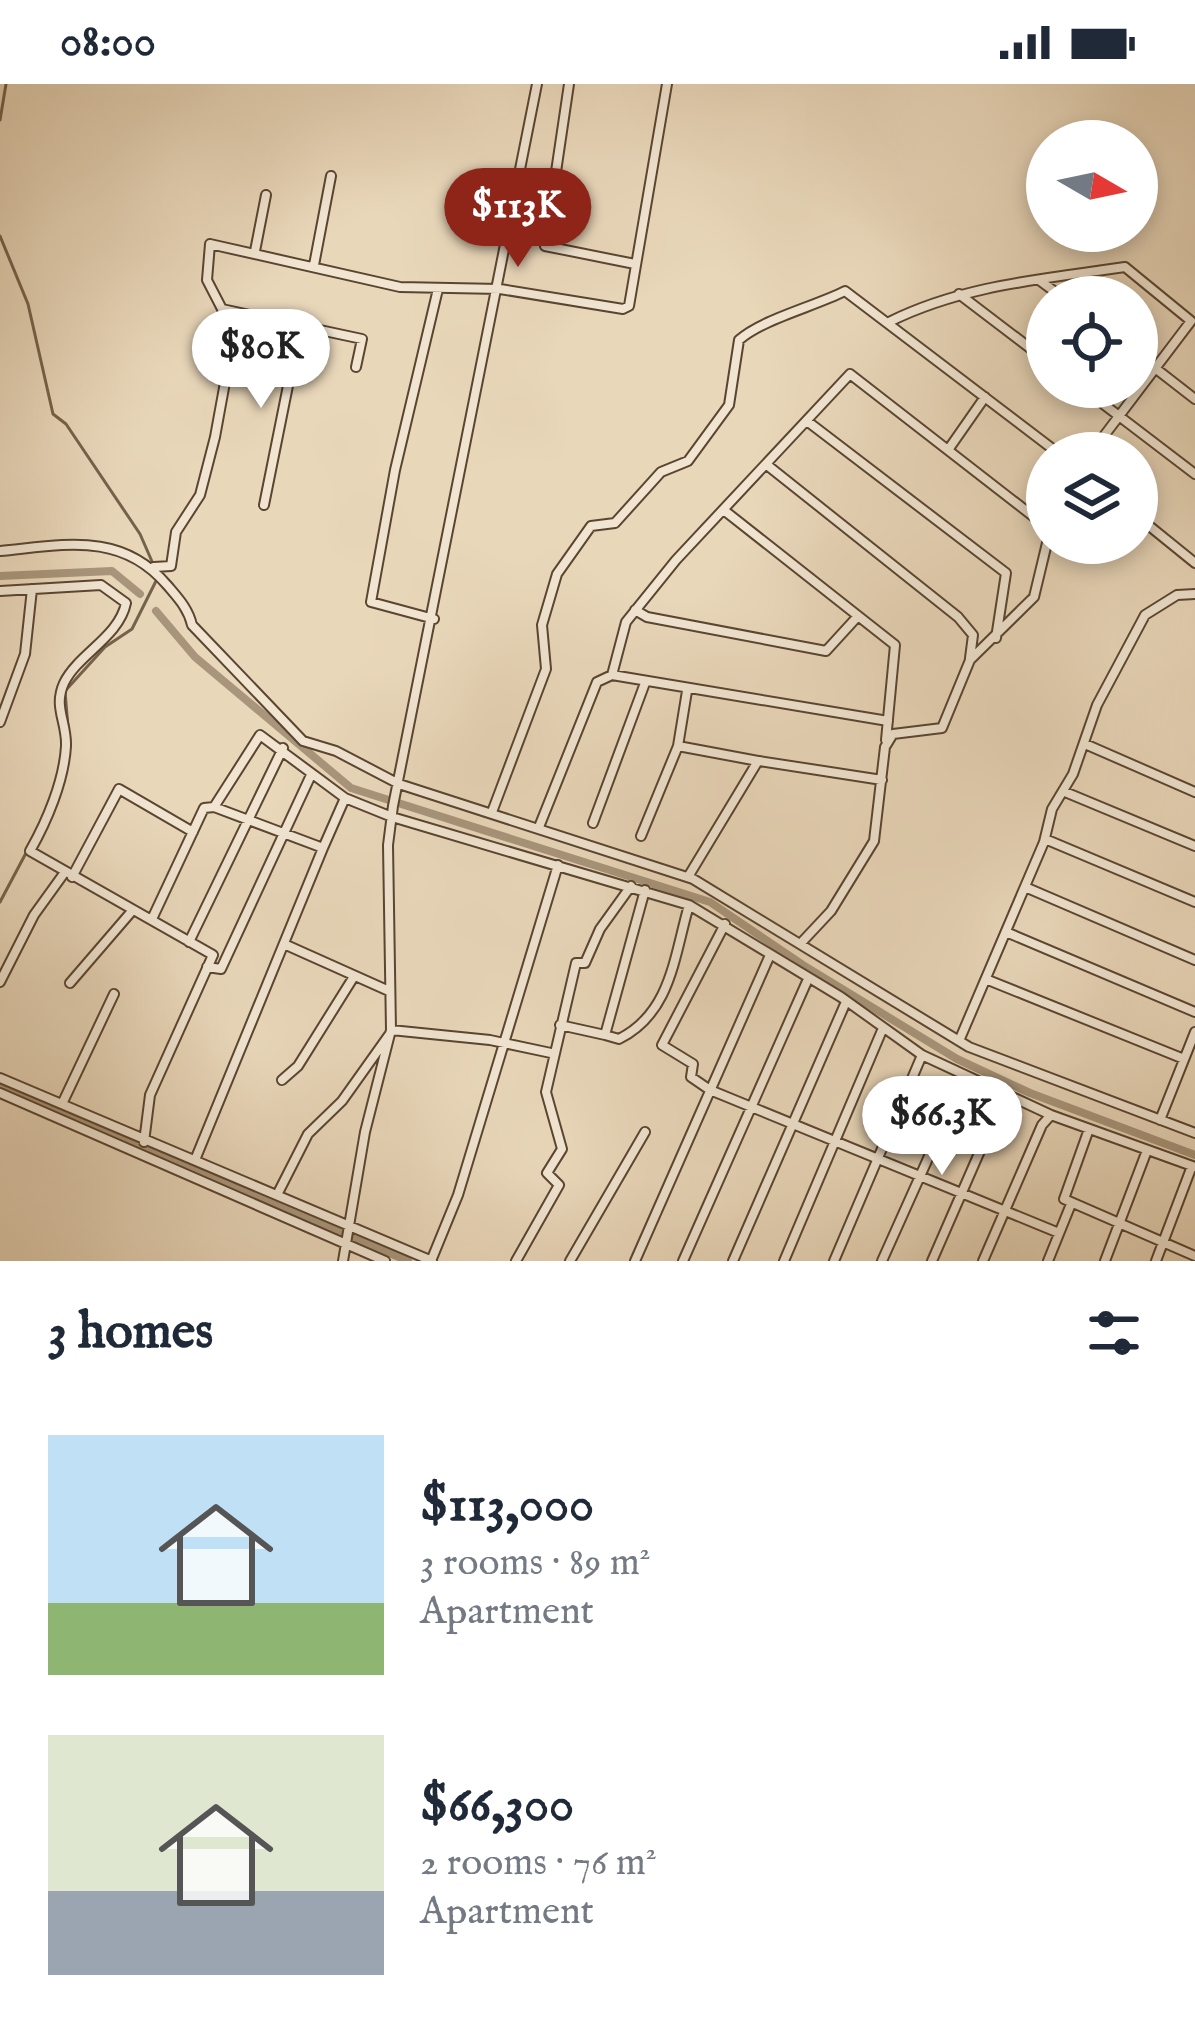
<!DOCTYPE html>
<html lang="en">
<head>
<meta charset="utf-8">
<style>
	:root { --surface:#fff; --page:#f6f6f7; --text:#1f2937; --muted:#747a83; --accent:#8f2418 }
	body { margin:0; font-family:"IM FELL English",serif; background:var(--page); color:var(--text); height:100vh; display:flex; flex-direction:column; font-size:45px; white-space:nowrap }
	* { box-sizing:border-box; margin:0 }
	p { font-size:39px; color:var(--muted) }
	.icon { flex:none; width:66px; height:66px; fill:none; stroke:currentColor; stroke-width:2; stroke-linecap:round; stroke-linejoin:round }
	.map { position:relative; height:1177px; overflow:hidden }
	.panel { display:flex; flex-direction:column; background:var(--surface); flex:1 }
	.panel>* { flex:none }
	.needle { width:78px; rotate:99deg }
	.tools { position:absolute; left:1026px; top:36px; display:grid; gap:24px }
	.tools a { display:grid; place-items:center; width:132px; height:132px; border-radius:50%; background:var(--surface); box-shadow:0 6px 18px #0003; font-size:60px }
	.price { position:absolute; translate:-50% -102px; padding:0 27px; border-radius:42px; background:#fff; color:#222; font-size:39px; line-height:78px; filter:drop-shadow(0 3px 6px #0008) }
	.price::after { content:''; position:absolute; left:50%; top:72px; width:36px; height:27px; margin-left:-18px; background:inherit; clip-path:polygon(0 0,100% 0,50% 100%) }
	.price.selected { background:var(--accent); color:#fff }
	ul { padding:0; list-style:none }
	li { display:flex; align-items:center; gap:36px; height:300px; padding:0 48px }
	li span { display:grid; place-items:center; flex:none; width:336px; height:240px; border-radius:0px; color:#555 }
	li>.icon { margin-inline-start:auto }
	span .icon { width:144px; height:144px; fill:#fffc; stroke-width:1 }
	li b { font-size:51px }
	h2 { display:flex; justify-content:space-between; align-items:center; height:144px; padding:0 48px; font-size:51px }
	.status { display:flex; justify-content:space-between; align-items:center; height:84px; padding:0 60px; background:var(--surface); direction:ltr }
	.status svg { height:33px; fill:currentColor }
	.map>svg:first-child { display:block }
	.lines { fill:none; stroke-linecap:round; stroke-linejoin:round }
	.stream { stroke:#76614b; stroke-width:3 }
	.canal { stroke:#a8957b; stroke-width:8 }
	.minor-casing { stroke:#5a4530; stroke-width:12 }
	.minor { stroke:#f1e5d2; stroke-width:8 }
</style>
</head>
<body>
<div class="status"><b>08:00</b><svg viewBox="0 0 49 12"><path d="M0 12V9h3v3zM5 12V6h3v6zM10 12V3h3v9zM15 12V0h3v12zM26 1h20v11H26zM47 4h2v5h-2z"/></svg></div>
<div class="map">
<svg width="1195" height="1177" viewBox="0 0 1195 1177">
	<rect width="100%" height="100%" fill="#e9d7ba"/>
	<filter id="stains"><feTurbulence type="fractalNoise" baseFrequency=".00167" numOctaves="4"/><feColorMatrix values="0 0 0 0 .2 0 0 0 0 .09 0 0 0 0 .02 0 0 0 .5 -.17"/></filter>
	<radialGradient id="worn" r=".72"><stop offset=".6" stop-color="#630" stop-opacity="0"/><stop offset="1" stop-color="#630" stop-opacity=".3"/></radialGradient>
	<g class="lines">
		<path class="stream" d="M0,36l6,-36
			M0,152l28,68 25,110 13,10 74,110 14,32
			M68,643l-3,-36 40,-44 27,-18 24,-48
			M0,818l26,-49"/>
		<path class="canal" d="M0,492l112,-5 28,23
			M156,527l39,46 156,131 359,114 96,65 151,92 73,34 165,62
			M0,1000l408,177"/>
		<defs>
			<path id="minor" d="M569,0l-24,162 90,18
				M255,167l11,-56
				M314,181l17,-89
				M1039,196l23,17
				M959,210l88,67
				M889,238c74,-37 155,-43 236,-55l66,54 -100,132
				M1137,270l58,45
				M356,283l6,-28 -140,-30 -15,-29 3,-36 190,43 100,2 123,20 6,-3 38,-222
				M1081,303l114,87
				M807,337l199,152 -10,65
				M948,366l37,-53
				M767,381l191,152 15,18 -3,23
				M264,421l36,-179
				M725,427l170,134 -9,95
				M1137,432l58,47
				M0,467c64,-6 121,-20 167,34 11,13 21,23 25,40l111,116 33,10 63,33 294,95 276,168 226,86
				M154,483l17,-1 5,-34 24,-37 15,-58 15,-82 -8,-46
				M0,507l101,-6 25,18c-7,34 -48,51 -62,80 -11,24 3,39 2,63 -2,35 -19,75 -36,105l183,104 -63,140 -6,47
				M635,526l12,7 179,34 32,-35
				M434,535l-63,-17 24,-132 43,-181
				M612,591l276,46
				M687,607l-9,55 80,15 -70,116
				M0,638l25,-68 7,-65
				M1085,660l110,48
				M759,677l123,19
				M1065,708l130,54
				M492,728l54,-143 -4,-44 15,-51 34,-48 24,-3 46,-51 27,-11 41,-56 10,-65c24,-21 74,-33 106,-49l213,162
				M593,739l52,-140
				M539,743l58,-145 15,-7 14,-53 50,-62 174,-186 197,153
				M641,752l37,-90
				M1045,755l150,63
				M323,764l22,-50
				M72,793l47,-88 74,43
				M1025,803l170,73
				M152,835l52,-111 10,-1 46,-72 85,63 47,19 297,88 152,92 81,58 129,60 144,52
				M725,840l-63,121 31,19 -2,13 19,13 349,143
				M1006,848l189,80
				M189,858l94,-194
				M801,859l30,-32 43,-70 11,-94 8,-13 49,-6 28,-68 64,-63 13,-54
				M284,860l105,47
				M207,883l14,2 90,-194
				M988,896l196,79
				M0,898l34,-67 31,-43
				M70,899l62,-72
				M560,941l45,10 40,-145
				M391,946l99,10 61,13
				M605,951l14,4c52,-26 55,-82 70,-134
				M959,957l85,-199 8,-33 21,-35 24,-69 48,-90 32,-20 18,-1
				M0,994l432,183
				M282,996l16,-14 55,-88
				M0,1009l385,168
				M62,1020l52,-110
				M1160,1036l35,-88
				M1089,1045l-25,70 131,57
				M195,1076l128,-312 -109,-41
				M278,1109l30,-59 34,-33 47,-66
				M343,1177l22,-129 26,-102 -3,-185 5,-39 144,-722
				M431,1177l27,-66 100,-330
				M516,1177l43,-76 -12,-12 15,-24 -16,-57 30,-129h9l15,-34 31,-43
				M570,1177l75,-129
				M635,1177l135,-306
				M683,1177l125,-282
				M733,1177l112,-257
				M784,1177l99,-233
				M834,1177l88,-206
				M882,1177l83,-185
				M932,1177l72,-165
				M983,1177l59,-136 9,-10
				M1048,1177l23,-57
				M1105,1177l41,-108
				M1156,1177l36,-95"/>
		</defs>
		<use href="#minor" class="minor-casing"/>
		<use href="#minor" class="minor"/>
	</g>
	<rect width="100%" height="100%" filter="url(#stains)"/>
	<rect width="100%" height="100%" fill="url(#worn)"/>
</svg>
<div class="tools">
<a><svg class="needle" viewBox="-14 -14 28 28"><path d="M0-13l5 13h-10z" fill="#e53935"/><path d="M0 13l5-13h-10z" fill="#747a83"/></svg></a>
<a><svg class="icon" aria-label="locate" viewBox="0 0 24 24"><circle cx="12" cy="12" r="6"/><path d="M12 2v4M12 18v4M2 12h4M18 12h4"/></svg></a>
<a><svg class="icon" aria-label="layers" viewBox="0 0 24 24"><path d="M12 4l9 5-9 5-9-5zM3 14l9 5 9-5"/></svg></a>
</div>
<b class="price selected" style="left:518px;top:186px">$113K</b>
<b class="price" style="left:261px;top:327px">$80K</b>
<b class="price" style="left:942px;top:1094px">$66.3K</b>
</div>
<section class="panel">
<h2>3 homes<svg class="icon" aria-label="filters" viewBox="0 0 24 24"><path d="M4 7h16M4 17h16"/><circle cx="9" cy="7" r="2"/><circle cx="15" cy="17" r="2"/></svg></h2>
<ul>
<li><span style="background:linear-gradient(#bfe0f5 70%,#8fb573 0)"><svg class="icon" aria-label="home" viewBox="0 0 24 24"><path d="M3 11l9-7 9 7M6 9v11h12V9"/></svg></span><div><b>$113,000</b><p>3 rooms · 89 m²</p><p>Apartment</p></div></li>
<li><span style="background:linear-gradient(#dfe7d0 65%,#9aa5b1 0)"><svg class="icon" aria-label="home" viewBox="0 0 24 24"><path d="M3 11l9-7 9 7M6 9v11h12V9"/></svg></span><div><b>$66,300</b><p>2 rooms · 76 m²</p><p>Apartment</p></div></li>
</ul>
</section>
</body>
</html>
